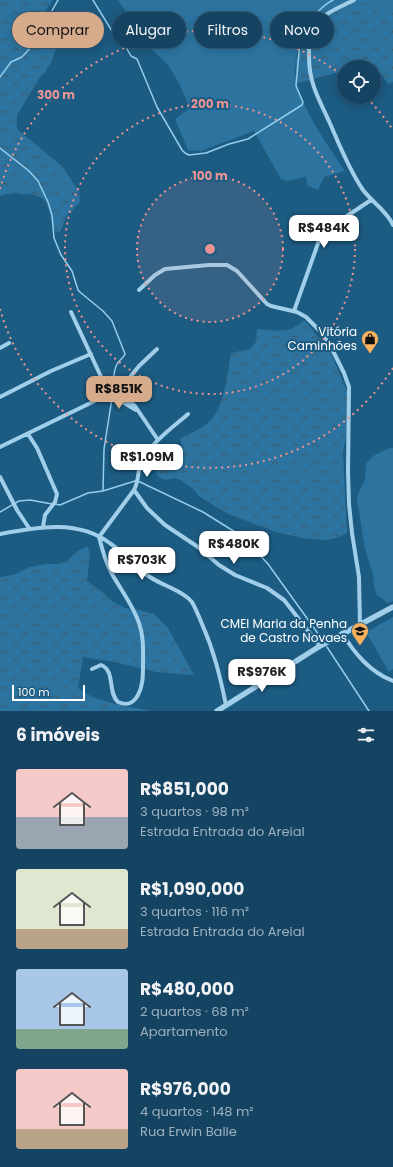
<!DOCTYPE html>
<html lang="pt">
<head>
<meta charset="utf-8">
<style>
	:root { --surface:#154462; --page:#224e6b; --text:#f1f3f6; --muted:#9db0be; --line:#345c77; --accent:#d6ab8b }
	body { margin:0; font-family:Poppins,sans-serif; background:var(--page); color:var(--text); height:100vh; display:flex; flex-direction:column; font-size:15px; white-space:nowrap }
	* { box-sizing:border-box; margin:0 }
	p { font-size:13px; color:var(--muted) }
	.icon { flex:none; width:22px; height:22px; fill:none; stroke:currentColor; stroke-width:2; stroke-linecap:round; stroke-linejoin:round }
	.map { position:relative; height:711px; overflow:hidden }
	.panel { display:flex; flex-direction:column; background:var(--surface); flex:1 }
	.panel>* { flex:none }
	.banner { position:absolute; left:12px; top:12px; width:369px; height:36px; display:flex; gap:8px }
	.tools { position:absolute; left:337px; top:60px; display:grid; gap:8px }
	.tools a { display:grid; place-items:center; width:44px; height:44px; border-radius:50%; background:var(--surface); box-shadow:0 2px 10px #0003,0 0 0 1px var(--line); font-size:20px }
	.scale { position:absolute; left:12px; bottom:10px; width:73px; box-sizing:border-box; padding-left:4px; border:2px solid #fff; border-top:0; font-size:11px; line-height:14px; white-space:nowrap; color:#fff; -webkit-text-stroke:3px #1c5b82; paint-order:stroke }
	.price { position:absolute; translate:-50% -34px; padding:0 9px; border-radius:8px; background:#fff; color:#222; font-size:13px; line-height:26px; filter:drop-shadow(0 1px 2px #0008) }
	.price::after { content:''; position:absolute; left:50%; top:24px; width:12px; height:9px; margin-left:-6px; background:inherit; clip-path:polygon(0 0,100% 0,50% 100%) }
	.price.on { background:var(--accent); color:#111 }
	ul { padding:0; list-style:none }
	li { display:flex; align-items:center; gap:12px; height:100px; padding:0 16px }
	li span { display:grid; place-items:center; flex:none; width:112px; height:80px; border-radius:4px; color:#555 }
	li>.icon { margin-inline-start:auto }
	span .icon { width:48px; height:48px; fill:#fffc; stroke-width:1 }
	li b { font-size:17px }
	h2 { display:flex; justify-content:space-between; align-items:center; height:48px; padding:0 16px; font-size:17px }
	.chip { padding:0 14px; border-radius:18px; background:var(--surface); box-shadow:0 2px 10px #0003,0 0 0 1px var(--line); font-size:14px; line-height:36px }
	.chip.on { background:var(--accent); color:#111 }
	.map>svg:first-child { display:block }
	.green { fill:#2c749f }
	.forest { fill:url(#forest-crowns) }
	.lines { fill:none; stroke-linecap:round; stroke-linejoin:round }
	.stream { stroke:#95cdec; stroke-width:1.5 }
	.minor { stroke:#a1cfea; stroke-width:4 }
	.tertiary { stroke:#a1cfea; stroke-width:5.5 }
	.ring { fill:none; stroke:#ea9494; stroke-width:2; stroke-dasharray:2 4 }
	.labels { text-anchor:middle; stroke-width:4; stroke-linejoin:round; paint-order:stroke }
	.poi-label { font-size:12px; fill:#fff; stroke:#1c5b82; text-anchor:end }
	.centre { fill:#ea9494; stroke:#1c5b82; stroke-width:2 }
	.ring-label { font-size:12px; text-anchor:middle; font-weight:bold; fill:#ea9494; stroke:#1c5b82; stroke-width:4; stroke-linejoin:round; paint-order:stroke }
</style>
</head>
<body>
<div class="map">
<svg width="393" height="711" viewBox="0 0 393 711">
	<defs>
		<pattern id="forest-crowns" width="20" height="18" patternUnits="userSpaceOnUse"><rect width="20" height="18" fill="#2c749f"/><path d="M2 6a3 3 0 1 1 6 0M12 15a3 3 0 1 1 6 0" fill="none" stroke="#3f5c6d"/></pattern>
	</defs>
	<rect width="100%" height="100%" fill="#1c5b82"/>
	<path class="green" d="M118,0h275v14l-23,-10 -39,9 -28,19c-3,10 -7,22 -8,33 -2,34 32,78 50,106l-21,6 -6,13 -11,-5 -1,-8 -19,4 -6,-2 -27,-48 -53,20 -13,-1 -13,-31 15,-11 -11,-25 -11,-18 -19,-18z
		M389,448h4v153l-5,2 -11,-8 -3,-9 -1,-12 -8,-25 -8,-50 1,-5 7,-14 1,-16 7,-8z
		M393,617v52l-4,3 -23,-40z"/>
	<path class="forest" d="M0,0h53l-10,14 -4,16 4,6 11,2 4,6 -7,18 -7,12h-2l-25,41v14l46,38 16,25 1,10 -14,14 -6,17 -6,-2c-3,-10 -4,-29 -14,-34 -5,-3 -13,-3 -19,-3 -7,-1 -15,-1 -21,2z
		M344,1l26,3 23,10v68l-5,2 -14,-20 -12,3h-18v4l-46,12 -3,-18 8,-34 8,-8 20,-10 3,-7z
		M304,320l26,31 18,43 -1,40 -4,17 4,82 -11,5 -10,2 -24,-2 -26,-6 -48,-18 -28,-17 -8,-9 -11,-8 -6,-2 -10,2c-5,-2 -10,-6 -10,-12l3,-3 23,-11 2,-5 -3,-11c9,-4 21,-9 28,-15 17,-15 19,-49 23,-70l19,-4 6,-7 1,-13c21,1 31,6 47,-9z
		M87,546l3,7 -3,28 14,10 12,11 12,6 14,2 15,4 14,14 26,47 -38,-3 -41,-10 -32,-5 -5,31c16,14 52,19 73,23h-151v-134l13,-2 17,-8 15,-3h14l8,-3 9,-9z"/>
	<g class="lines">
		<path class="stream" d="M93,0l25,41 5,1 8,14 6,3 20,48 25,43 3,3 4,2 17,-2 23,-9 19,-5 54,-34 1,-3 -7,-16 4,-45c5,-15 19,-34 33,-41
			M0,77l11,-15 11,-5 10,-11 11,-16 5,-12 10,-18
			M0,148l29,23 9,10 10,21 4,13 2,23 7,17 11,16 6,19 3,3 22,18 9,10 13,33c-2,5 -6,6 -8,10 -5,9 -3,20 -4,30
			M103,491l1,-42 8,-51
			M55,504l5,1 28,-12 15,-2 32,-10 5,1 63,30 40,25 25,27 51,71
			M0,512l19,-11 11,-1 22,4
			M327,647l42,64"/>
		<path class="minor" d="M354,0c-15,8 -33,13 -41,30 -5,8 -4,17 -4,27 0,29 12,45 23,71 9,21 18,43 31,62 9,12 24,21 30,35
			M139,290l16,-15 10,-6 44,-4h18l10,6 30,33 4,2 26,6 9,5 16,16 8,12 14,28 5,14 -1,84 1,33 3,29 7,44 1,48
			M294,311l27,-76 5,-5 45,-30
			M0,348l9,-5
			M157,349l-18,17 -20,25c2,7 11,10 16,15l23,34
			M109,394l27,16
			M0,397l51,-26 40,-17
			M28,434l9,14 20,46 -2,8 -10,13 -2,12
			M0,447l109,-53 -38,-82
			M0,477l17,33 12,18
			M134,490l13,18 18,17 33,22 21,18 16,10 32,13 17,12 36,46
			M0,534c37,-7 79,-15 111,10 14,10 25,24 39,33 13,9 32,13 42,25 4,7 7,15 10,22 12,27 18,52 24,81
			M342,633c13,21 28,39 51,48
			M92,669l9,-4c15,6 6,27 17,37 9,4 15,2 20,-7 5,-9 5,-19 5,-30 0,-14 1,-28 -4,-42 -6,-18 -18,-33 -27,-49 -6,-11 -10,-25 -13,-37l35,-47c5,-9 3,-17 7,-26 9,-21 30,-35 47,-50"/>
		<path class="tertiary" d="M217,711l103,-65 73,-39"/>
	</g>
	<circle cx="210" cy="249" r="73" fill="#ea9494" fill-opacity=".12"/>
	<g class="ring">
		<circle cx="210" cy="249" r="73"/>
		<circle cx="210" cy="249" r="145"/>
		<path d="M393 368A218 218 0 0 1 0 309M0 189A218 218 0 0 1 343 76M367 98A218 218 0 0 1 393 130"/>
	</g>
	<defs>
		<symbol id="shop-pin" viewBox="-11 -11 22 30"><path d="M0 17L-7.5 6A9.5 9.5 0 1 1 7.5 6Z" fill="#fab25f" stroke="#1c5b82"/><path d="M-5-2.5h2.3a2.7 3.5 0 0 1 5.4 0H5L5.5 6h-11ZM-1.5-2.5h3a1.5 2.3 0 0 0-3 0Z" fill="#111"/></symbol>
		<symbol id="school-pin" viewBox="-11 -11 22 30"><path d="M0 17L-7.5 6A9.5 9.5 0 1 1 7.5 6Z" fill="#fab25f" stroke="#1c5b82"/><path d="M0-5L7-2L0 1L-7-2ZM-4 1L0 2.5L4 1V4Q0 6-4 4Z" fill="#111"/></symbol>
	</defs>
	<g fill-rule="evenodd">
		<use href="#shop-pin" x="360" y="329" width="20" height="27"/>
		<use href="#school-pin" x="350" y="621" width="20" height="27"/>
	</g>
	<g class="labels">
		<g class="poi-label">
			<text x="357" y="336">Vitória<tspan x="357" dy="14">Caminhões</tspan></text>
			<text x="347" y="628">CMEI Maria da Penha<tspan x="347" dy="14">de Castro Novaes</tspan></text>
		</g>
	</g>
	<circle cx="210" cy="249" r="6" class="centre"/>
	<g class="ring-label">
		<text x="56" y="99">300 m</text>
		<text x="210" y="108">200 m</text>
		<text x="210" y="180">100 m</text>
	</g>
</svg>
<div class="tools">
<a><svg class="icon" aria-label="locate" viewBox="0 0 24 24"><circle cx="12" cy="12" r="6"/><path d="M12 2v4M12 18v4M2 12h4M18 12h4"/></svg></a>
</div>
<div class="scale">100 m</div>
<b class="price" style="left:324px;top:249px">R$484K</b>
<b class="price on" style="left:119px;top:410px">R$851K</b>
<b class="price" style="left:147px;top:478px">R$1.09M</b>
<b class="price" style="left:234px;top:565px">R$480K</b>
<b class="price" style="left:142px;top:581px">R$703K</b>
<b class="price" style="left:262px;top:693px">R$976K</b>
<div class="banner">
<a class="chip on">Comprar</a>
<a class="chip">Alugar</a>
<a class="chip">Filtros</a>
<a class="chip">Novo</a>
</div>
</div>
<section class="panel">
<h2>6 imóveis<svg class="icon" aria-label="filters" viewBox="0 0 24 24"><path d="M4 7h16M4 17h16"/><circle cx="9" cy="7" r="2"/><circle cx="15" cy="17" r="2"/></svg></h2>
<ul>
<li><span style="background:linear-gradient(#f6c9c9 60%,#9aa5b1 0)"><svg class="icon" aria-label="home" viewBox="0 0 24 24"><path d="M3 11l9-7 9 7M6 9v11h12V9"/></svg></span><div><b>R$851,000</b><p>3 quartos · 98 m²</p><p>Estrada Entrada do Areial</p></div></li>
<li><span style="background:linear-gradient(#dfe7d0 75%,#b9a48a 0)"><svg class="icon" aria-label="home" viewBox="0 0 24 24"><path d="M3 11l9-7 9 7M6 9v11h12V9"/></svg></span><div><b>R$1,090,000</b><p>3 quartos · 116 m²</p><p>Estrada Entrada do Areial</p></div></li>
<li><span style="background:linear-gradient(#a9c7e8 75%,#7fa58c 0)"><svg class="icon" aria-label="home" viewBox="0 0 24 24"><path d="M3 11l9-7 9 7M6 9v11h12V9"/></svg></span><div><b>R$480,000</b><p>2 quartos · 68 m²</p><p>Apartamento</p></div></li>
<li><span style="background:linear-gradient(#f6c9c9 75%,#b9a48a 0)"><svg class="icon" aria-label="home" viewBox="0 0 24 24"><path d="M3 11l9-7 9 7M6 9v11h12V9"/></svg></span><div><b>R$976,000</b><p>4 quartos · 148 m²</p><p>Rua Erwin Balle</p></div></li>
</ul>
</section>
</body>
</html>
